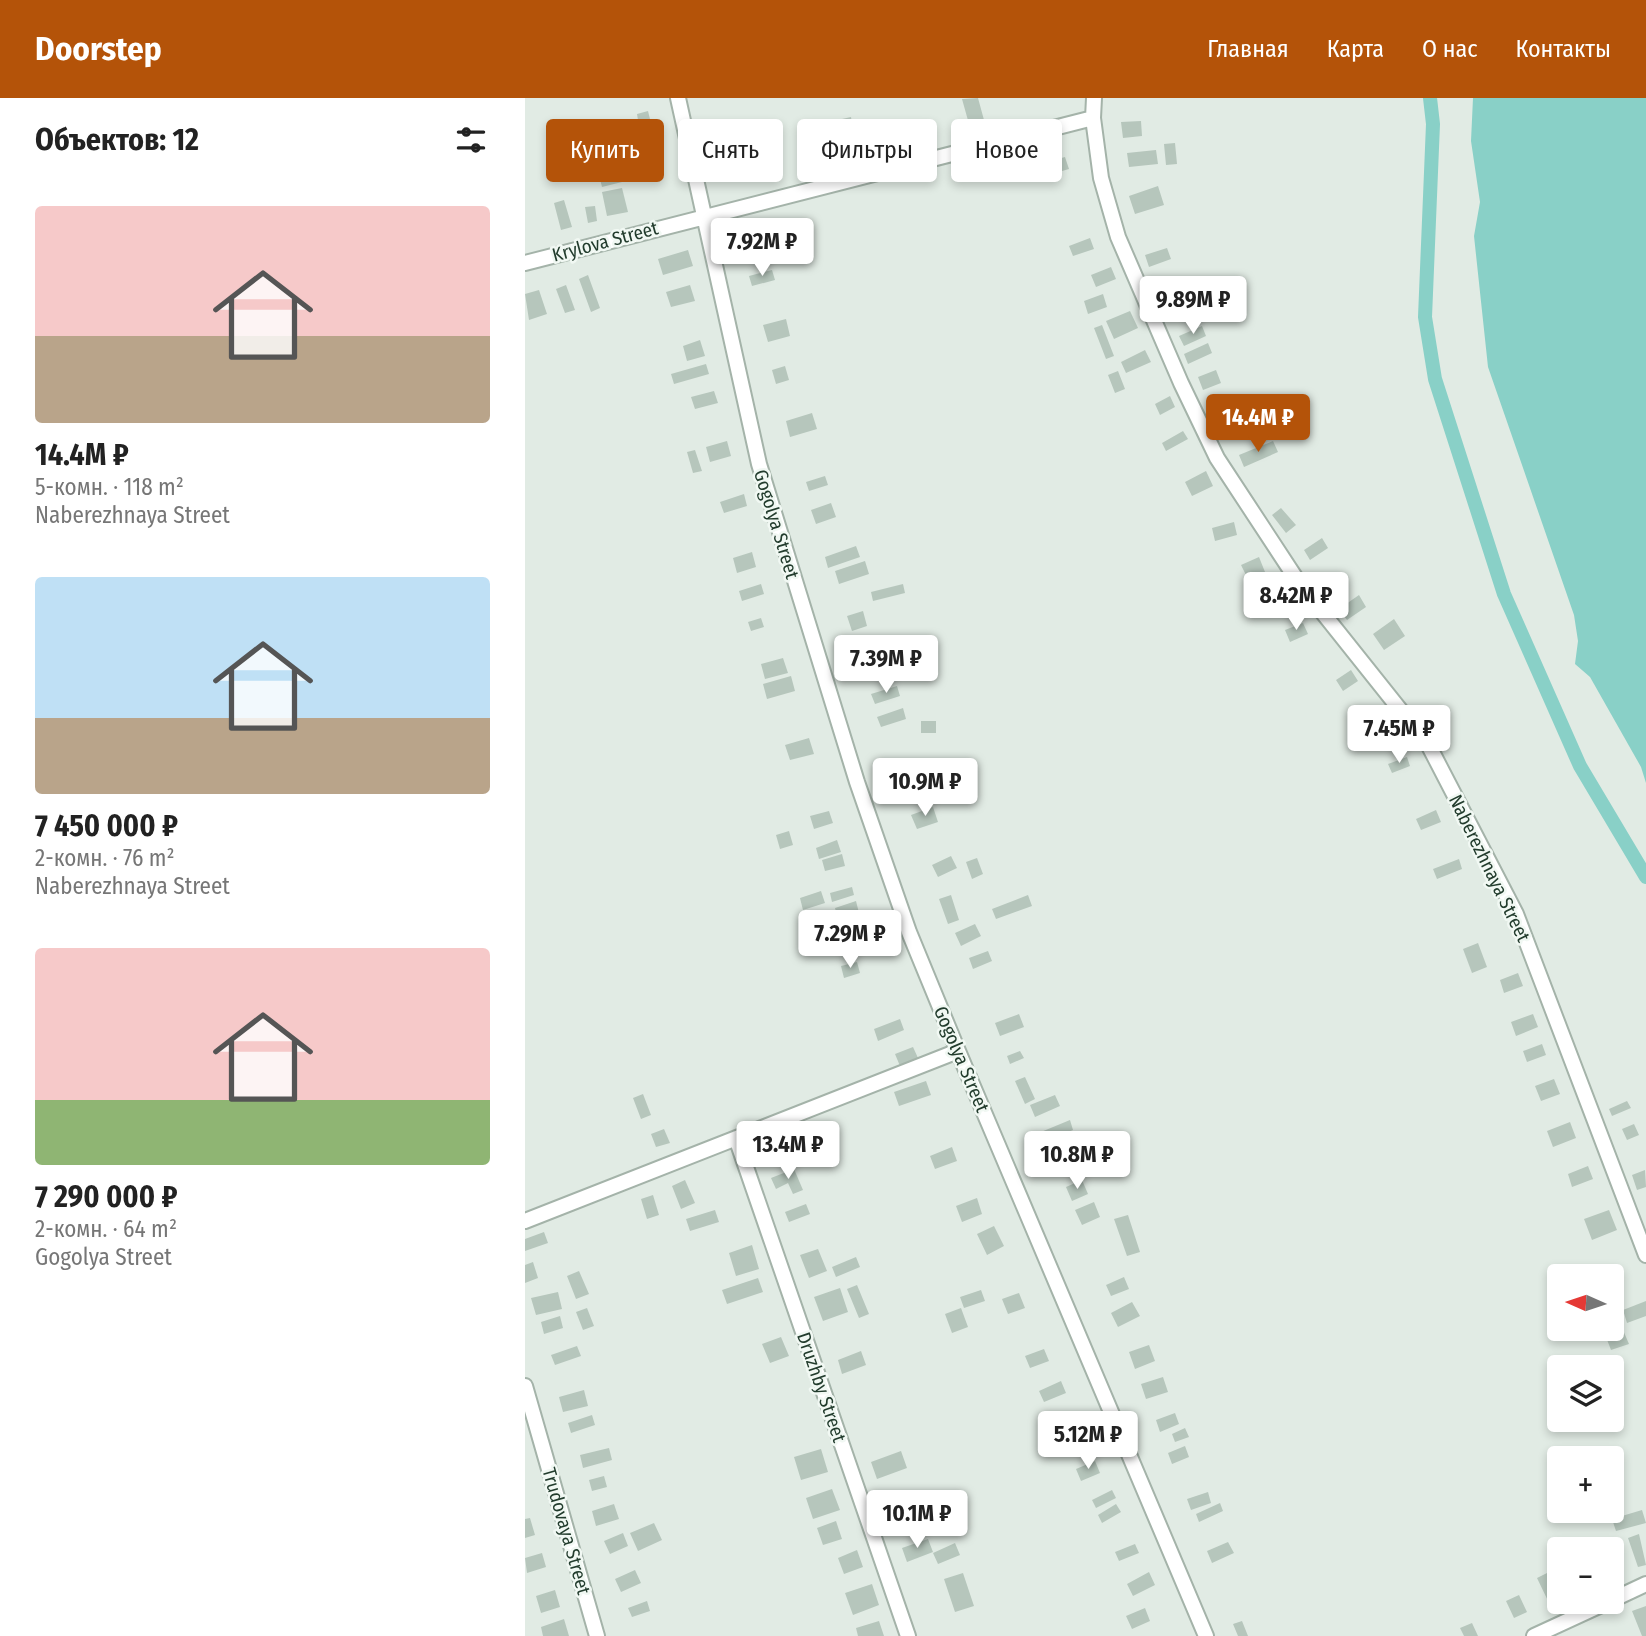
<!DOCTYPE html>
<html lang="ru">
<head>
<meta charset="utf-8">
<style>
	:root { --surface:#fff; --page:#f6f6f6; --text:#222; --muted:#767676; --accent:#b45309 }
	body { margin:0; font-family:"Fira Sans Condensed",sans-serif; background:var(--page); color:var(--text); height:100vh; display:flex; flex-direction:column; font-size:26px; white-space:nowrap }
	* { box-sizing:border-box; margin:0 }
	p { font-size:23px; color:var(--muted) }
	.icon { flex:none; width:38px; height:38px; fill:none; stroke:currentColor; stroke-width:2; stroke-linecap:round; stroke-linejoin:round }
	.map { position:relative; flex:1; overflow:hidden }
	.sheet { display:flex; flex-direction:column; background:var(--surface); width:525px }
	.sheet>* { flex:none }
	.guide { position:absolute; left:21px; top:21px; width:665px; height:63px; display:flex; gap:14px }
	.needle { width:46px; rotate:273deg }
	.buttons { position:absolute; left:1022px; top:1166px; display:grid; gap:14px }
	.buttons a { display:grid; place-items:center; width:77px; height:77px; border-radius:7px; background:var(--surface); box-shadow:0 4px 10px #0003; font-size:35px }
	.price { position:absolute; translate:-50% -60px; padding:0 16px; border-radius:7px; background:#fff; color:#222; font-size:23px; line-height:46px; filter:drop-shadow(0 2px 4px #0008) }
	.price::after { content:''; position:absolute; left:50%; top:42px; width:21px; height:16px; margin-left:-10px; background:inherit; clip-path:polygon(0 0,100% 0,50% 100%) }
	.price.on { background:var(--accent); color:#fff }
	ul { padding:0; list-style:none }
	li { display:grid; align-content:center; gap:14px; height:371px; padding:0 35px }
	li span { display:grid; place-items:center; height:217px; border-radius:7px; color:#555 }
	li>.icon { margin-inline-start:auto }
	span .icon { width:126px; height:126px; fill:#fffc; stroke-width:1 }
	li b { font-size:30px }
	h2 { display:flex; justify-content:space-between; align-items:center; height:84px; padding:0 35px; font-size:30px }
	.chip { padding:0 24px; border-radius:7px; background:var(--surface); box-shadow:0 4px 10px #0003; font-size:24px; line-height:63px }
	.chip.on { background:var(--accent); color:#fff }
	header { display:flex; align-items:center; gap:42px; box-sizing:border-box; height:98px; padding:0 35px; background:var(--accent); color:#fff }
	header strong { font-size:33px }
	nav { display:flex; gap:38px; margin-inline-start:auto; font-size:24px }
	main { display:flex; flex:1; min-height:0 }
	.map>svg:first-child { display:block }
	.water { fill:#89d0c7 }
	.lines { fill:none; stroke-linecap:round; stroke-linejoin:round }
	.canal { stroke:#89d0c7; stroke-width:14 }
	.building { fill:#b6c6bc }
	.minor-casing { stroke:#a4b3a9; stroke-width:18 }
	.minor { stroke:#fff; stroke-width:14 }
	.labels { text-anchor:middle; stroke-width:5; stroke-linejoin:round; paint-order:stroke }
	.street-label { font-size:19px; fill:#223c2d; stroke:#f1f8f3 }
</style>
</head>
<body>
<header>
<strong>Doorstep</strong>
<nav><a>Главная</a><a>Карта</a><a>О нас</a><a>Контакты</a></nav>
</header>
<main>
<section class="sheet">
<h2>Объектов: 12<svg class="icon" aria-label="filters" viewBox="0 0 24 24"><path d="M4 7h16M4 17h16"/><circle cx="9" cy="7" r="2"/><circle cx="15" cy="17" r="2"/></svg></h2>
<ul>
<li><span style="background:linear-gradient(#f6c9c9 60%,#b9a48a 0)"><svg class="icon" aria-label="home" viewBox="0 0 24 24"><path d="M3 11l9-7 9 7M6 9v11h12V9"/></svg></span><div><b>14.4M ₽</b><p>5-комн. · 118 m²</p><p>Naberezhnaya Street</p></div></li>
<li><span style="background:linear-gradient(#bfe0f5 65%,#b9a48a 0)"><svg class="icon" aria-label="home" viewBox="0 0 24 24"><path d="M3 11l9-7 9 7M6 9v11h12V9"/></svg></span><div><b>7 450 000 ₽</b><p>2-комн. · 76 m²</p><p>Naberezhnaya Street</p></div></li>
<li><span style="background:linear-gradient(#f6c9c9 70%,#8fb573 0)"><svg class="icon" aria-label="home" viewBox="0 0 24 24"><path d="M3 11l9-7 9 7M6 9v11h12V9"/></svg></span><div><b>7 290 000 ₽</b><p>2-комн. · 64 m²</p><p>Gogolya Street</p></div></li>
</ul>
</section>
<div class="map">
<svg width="1121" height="1538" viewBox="0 0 1121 1538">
	<rect width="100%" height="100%" fill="#e1ebe4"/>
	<path class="water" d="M948,0h173v685l-5,-16 -51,-90 -15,-13 3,-23 -4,-26 -86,-248 -14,-131 6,-34 -9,-61z"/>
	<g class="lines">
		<path class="canal" d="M905,0l3,26 -8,193 10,62 69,215 76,172 66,111"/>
	</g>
	<path class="building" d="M453,0l6,22 -15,4 -7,-25z
		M123,13l3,12 -12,3 -2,-12z
		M326,19l4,25 -8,1 -5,-24z
		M616,23l1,15 -19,2 -2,-16z
		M650,45l2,21 -11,1 -2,-21z
		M631,52l2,14 -29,3 -2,-14z
		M222,54l2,13 -25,6 -3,-13z
		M540,59l4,12 -21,6 -4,-12z
		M98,71l3,12 -24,6 -3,-12z
		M633,88l6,19 -29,9 -6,-18z
		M97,90l6,24 -21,4 -5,-24z
		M39,102l8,27 -11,3 -7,-27z
		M70,108l2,15 -9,2 -3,-16z
		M227,137l2,11 -12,3 -3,-11z
		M565,140l4,11 -21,7 -4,-10z
		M642,150l4,11 -22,8 -4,-12z
		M163,152l5,16 -30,9 -5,-16z
		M586,169l5,12 -20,8 -5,-12z
		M247,172l3,10 -23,6 -3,-10z
		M63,177l12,33 -9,4 -12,-33z
		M41,187l9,25 -10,3 -9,-24z
		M165,187l5,16 -24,6 -5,-15z
		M693,190l7,14 -18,9 -7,-14z
		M14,192l8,24 -18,6 -4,-26z
		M578,196l4,13 -19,7 -4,-13z
		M667,200l5,12 -24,10 -5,-12z
		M605,213l8,17 -24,11 -8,-18z
		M261,221l4,17 -22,6 -5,-17z
		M577,227l12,31 -8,3 -12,-31z
		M677,228l4,10 -22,10 -5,-10z
		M175,242l5,16 -18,5 -4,-15z
		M683,245l4,10 -24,11 -4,-10z
		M620,252l6,12 -25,11 -5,-11z
		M181,266l3,10 -35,10 -3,-10z
		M260,268l4,14 -13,4 -4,-14z
		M691,272l5,13 -18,7 -5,-13z
		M593,273l7,18 -10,4 -7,-18z
		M189,293l4,12 -23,6 -4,-12z
		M645,298l5,11 -15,8 -5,-11z
		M287,315l5,16 -27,8 -4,-16z
		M721,320l5,12 -21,10 -6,-12z
		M658,333l5,8 -22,12 -4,-8z
		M202,343l4,15 -21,6 -4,-15z
		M748,343l5,11 -34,15 -5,-12z
		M170,352l7,21 -9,2 -6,-21z
		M681,373l7,15 -21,10 -7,-14z
		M300,378l3,9 -19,6 -3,-9z
		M219,396l3,12 -23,7 -4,-11z
		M306,405l5,14 -20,7 -5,-14z
		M756,410l15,17 -10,8 -14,-18z
		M709,424l3,13 -22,6 -3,-13z
		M797,440l6,10 -18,12 -6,-10z
		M331,448l4,11 -32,11 -3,-11z
		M227,454l4,15 -19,6 -4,-15z
		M734,459l6,15 -17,7 -7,-14z
		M340,463l4,13 -30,10 -4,-13z
		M236,486l3,10 -22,7 -3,-10z
		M378,486l2,9 -32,8 -2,-9z
		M834,497l7,12 -19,13 -8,-11z
		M338,513l4,15 -15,5 -5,-15z
		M236,520l3,9 -13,4 -3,-9z
		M869,521l11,17 -21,14 -11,-16z
		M778,525l5,11 -18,8 -5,-12z
		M390,544l5,17 -17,5 -4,-17z
		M363,551l7,19 -30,6 -5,-15z
		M258,560l5,15 -23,6 -4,-15z
		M826,572l7,11 -15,10 -7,-11z
		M266,578l4,15 -28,8 -4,-15z
		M372,588l3,10 -25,8 -4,-10z
		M378,610l3,11 -25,8 -4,-10z
		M859,614l5,10 -19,8 -4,-11z
		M396,623h15v12h-15z
		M284,640l5,16 -24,6 -5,-15z
		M882,659l3,9 -18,7 -4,-9z
		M420,674l4,13 17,-6 3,9 -21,7 -3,-10 -12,4 -4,-12z
		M400,683l2,11 -24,3 -2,-11z
		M408,709l5,15 -21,7 -6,-14z
		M911,712l5,12 -20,8 -5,-11z
		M304,713l4,12 -19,6 -4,-13z
		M264,733l4,14 -13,4 -4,-14z
		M312,742l4,12 -22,7 -3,-11z
		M317,756l3,12 -20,5 -3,-11z
		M426,758l6,12 -19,9 -6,-12z
		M452,760l6,16 -11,5 -6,-17z
		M934,761l3,10 -25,10 -4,-10z
		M327,789l2,8 -22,7 -2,-9z
		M296,793l4,12 -22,7 -3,-12z
		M426,797l8,25 -11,4 -9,-25z
		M503,797l4,11 -36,13 -4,-10z
		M331,803l3,12 -21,7 -3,-12z
		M450,826l6,12 -20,10 -6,-13z
		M341,831l3,11 -17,5 -4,-11z
		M953,845l9,24 -15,6 -9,-24z
		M463,853l4,10 -19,8 -4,-11z
		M332,864l3,11 -16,5 -3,-12z
		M993,875l5,13 -19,7 -4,-13z
		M494,916l5,13 -24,9 -5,-13z
		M1008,916l5,13 -22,9 -5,-14z
		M375,921l4,11 -26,11 -4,-12z
		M1017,946l4,11 -19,7 -4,-11z
		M388,949l5,11 -18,8 -5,-12z
		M495,953l4,7 -14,6 -3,-8z
		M500,979l10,22 -10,5 -10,-23z
		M1029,981l6,15 -19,7 -6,-15z
		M401,983l5,14 -32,11 -5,-14z
		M118,996l8,21 -10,4 -8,-21z
		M530,997l5,11 -25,11 -5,-12z
		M1102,1003l4,7 -19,8 -3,-7z
		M545,1022l3,10 -29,12 -3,-10z
		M1045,1024l6,16 -23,9 -6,-16z
		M1109,1026l5,11 -12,5 -5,-11z
		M280,1029l8,27 -11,3 -8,-27z
		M139,1031l6,14 -14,4 -5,-13z
		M264,1046l5,12 -28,11 -4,-11z
		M427,1049l5,14 -22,8 -5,-13z
		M528,1055l6,16 -10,4 -6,-16z
		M1063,1068l5,13 -21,8 -4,-13z
		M269,1071l9,21 -10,4 -5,-11 -12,6 -5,-11z
		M1120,1072l1,17 -9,3 -5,-15z
		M160,1082l10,23 -14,6 -9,-23z
		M557,1082l6,14 -16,7 -6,-14z
		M128,1097l6,20 -12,4 -6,-20z
		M452,1100l5,16 -20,8 -6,-16z
		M569,1104l6,15 -18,8 -7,-15z
		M281,1106l4,10 -21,8 -4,-10z
		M190,1112l4,12 -29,9 -4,-12z
		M1084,1112l8,20 -25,10 -8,-21z
		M603,1117l12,37 -13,4 -13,-37z
		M469,1128l10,20 -17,9 -10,-21z
		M19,1134l4,11 -23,8v-12z
		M227,1147l7,24 -23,7 -7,-23z
		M293,1151l9,22 -18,7 -9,-23z
		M331,1159l4,10 -24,10 -4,-10z
		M8,1164l5,16 -13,5v-18z
		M54,1173l10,23 -13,5 -9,-23z
		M599,1179l5,12 -18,7 -5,-11z
		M233,1180l5,14 -36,12 -5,-14z
		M332,1187l12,29 -10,4 -12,-29z
		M315,1190l8,24 -25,9 -9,-24z
		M456,1192l4,11 -21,7 -4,-11z
		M33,1194l4,17 -26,6 -5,-17z
		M494,1195l6,15 -17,6 -6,-15z
		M1121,1203v15l-19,7 -4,-13z
		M607,1204l8,14 -22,11 -7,-14z
		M1087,1205l9,23 -15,6 -2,-4h8z
		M62,1210l7,18 -11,4 -7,-18z
		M436,1210l7,19 -16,6 -7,-19z
		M35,1218l3,12 -19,6 -3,-12z
		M1098,1232l6,14 -18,6 -5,-13z
		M256,1239l8,19 -19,7 -8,-19z
		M624,1247l6,16 -20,8 -6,-17z
		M52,1248l4,10 -26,9 -4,-10z
		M519,1251l5,12 -19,7 -5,-12z
		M336,1253l5,14 -24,9 -4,-14z
		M638,1279l5,15 -22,7 -5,-15z
		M536,1283l5,12 -22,9 -5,-11z
		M59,1292l4,16 -25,6 -4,-15z
		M650,1315l4,11 -19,8 -4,-12z
		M67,1317l3,10 -24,8 -3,-10z
		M550,1317l6,15 -23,10 -6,-15z
		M660,1330l4,9 -14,5 -3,-8z
		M660,1348l4,11 -17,7 -4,-11z
		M84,1350l3,12 -29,8 -3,-13z
		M296,1351l7,23 -27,8 -7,-23z
		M376,1353l6,17 -30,11 -6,-17z
		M570,1363l5,12 -19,8 -5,-12z
		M79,1378l3,11 -15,4 -3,-11z
		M307,1391l8,21 -27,9 -7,-21z
		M587,1392l4,8 -20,10 -4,-8z
		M683,1394l3,11 -20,7 -4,-11z
		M695,1405l3,8 -24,11 -3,-8z
		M89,1406l5,15 -23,7 -4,-15z
		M591,1406l5,8 -19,11 -4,-8z
		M1117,1412l4,13 -30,8 -4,-12z
		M5,1420l5,17 -10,3v-19z
		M311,1423l6,18 -19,6 -6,-17z
		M129,1425l8,17 -24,11 -8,-18z
		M98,1435l5,13 -18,8 -6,-13z
		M1114,1436l7,31 -8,2 -10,-29z
		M403,1441l5,13 -26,10 -5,-14z
		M703,1444l6,11 -22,10 -5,-12z
		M430,1445l5,12 -22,9 -5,-11z
		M610,1446l4,9 -20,8 -4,-9z
		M332,1452l6,17 -19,7 -6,-16z
		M17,1455l4,14 -19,6 -2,-15z
		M110,1472l6,13 -20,9 -6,-13z
		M624,1474l6,13 -22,11 -6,-12z
		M1024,1474l10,21v8l-9,4 -13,-27z
		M438,1475l11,33 -19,6 -11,-33z
		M347,1486l7,21 -26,10 -8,-22z
		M30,1492l5,17 -19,6 -5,-17z
		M994,1497l8,17 -13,6 -8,-17z
		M122,1503l3,10 -18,6 -4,-9z
		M1121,1508v30h-4l-10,-25z
		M620,1510l5,13 -18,8 -6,-13z
		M39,1521l5,17h-26l-2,-9z
		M354,1523l5,15h-26l-2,-8z
		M717,1523l6,15h-10l-5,-12z
		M947,1525l6,13h-14l-4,-8z"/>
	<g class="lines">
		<defs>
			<path id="minor" d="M153,0l81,366 98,318 52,150 49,119 248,585
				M569,0l-1,20 8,60 17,59 63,146 36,75 82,125 130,163 87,168 130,341
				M0,165l568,-145
				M211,1040l172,498
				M0,1123l433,-170
				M0,1288l72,250
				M1087,1502l34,-16
				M1009,1538l76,-35"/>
		</defs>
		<use href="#minor" class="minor-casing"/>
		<use href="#minor" class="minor"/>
	</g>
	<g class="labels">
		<g class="street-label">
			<text transform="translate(80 143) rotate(-15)" y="7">Krylova Street</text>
			<text transform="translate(252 426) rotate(73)" y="7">Gogolya Street</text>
			<text transform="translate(965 770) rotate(64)" y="7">Naberezhnaya Street</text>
			<text transform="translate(437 961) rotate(67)" y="7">Gogolya Street</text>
			<text transform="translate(297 1289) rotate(71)" y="7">Druzhby Street</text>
			<text transform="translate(42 1433) rotate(74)" y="7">Trudovaya Street</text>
		</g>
	</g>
</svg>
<div class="buttons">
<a><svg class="needle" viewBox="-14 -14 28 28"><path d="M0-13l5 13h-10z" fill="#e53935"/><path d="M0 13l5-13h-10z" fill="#767676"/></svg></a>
<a><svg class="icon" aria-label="layers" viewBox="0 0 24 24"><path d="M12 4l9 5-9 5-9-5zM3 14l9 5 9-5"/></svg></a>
<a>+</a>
<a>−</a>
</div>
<b class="price" style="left:237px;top:180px">7.92M ₽</b>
<b class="price" style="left:668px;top:238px">9.89M ₽</b>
<b class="price on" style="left:733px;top:356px">14.4M ₽</b>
<b class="price" style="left:771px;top:534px">8.42M ₽</b>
<b class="price" style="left:361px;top:597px">7.39M ₽</b>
<b class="price" style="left:874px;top:667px">7.45M ₽</b>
<b class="price" style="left:400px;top:720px">10.9M ₽</b>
<b class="price" style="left:325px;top:872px">7.29M ₽</b>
<b class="price" style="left:263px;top:1083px">13.4M ₽</b>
<b class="price" style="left:552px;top:1093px">10.8M ₽</b>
<b class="price" style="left:563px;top:1373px">5.12M ₽</b>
<b class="price" style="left:392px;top:1452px">10.1M ₽</b>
<div class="guide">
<a class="chip on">Купить</a>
<a class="chip">Снять</a>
<a class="chip">Фильтры</a>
<a class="chip">Новое</a>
</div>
</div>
</main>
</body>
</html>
